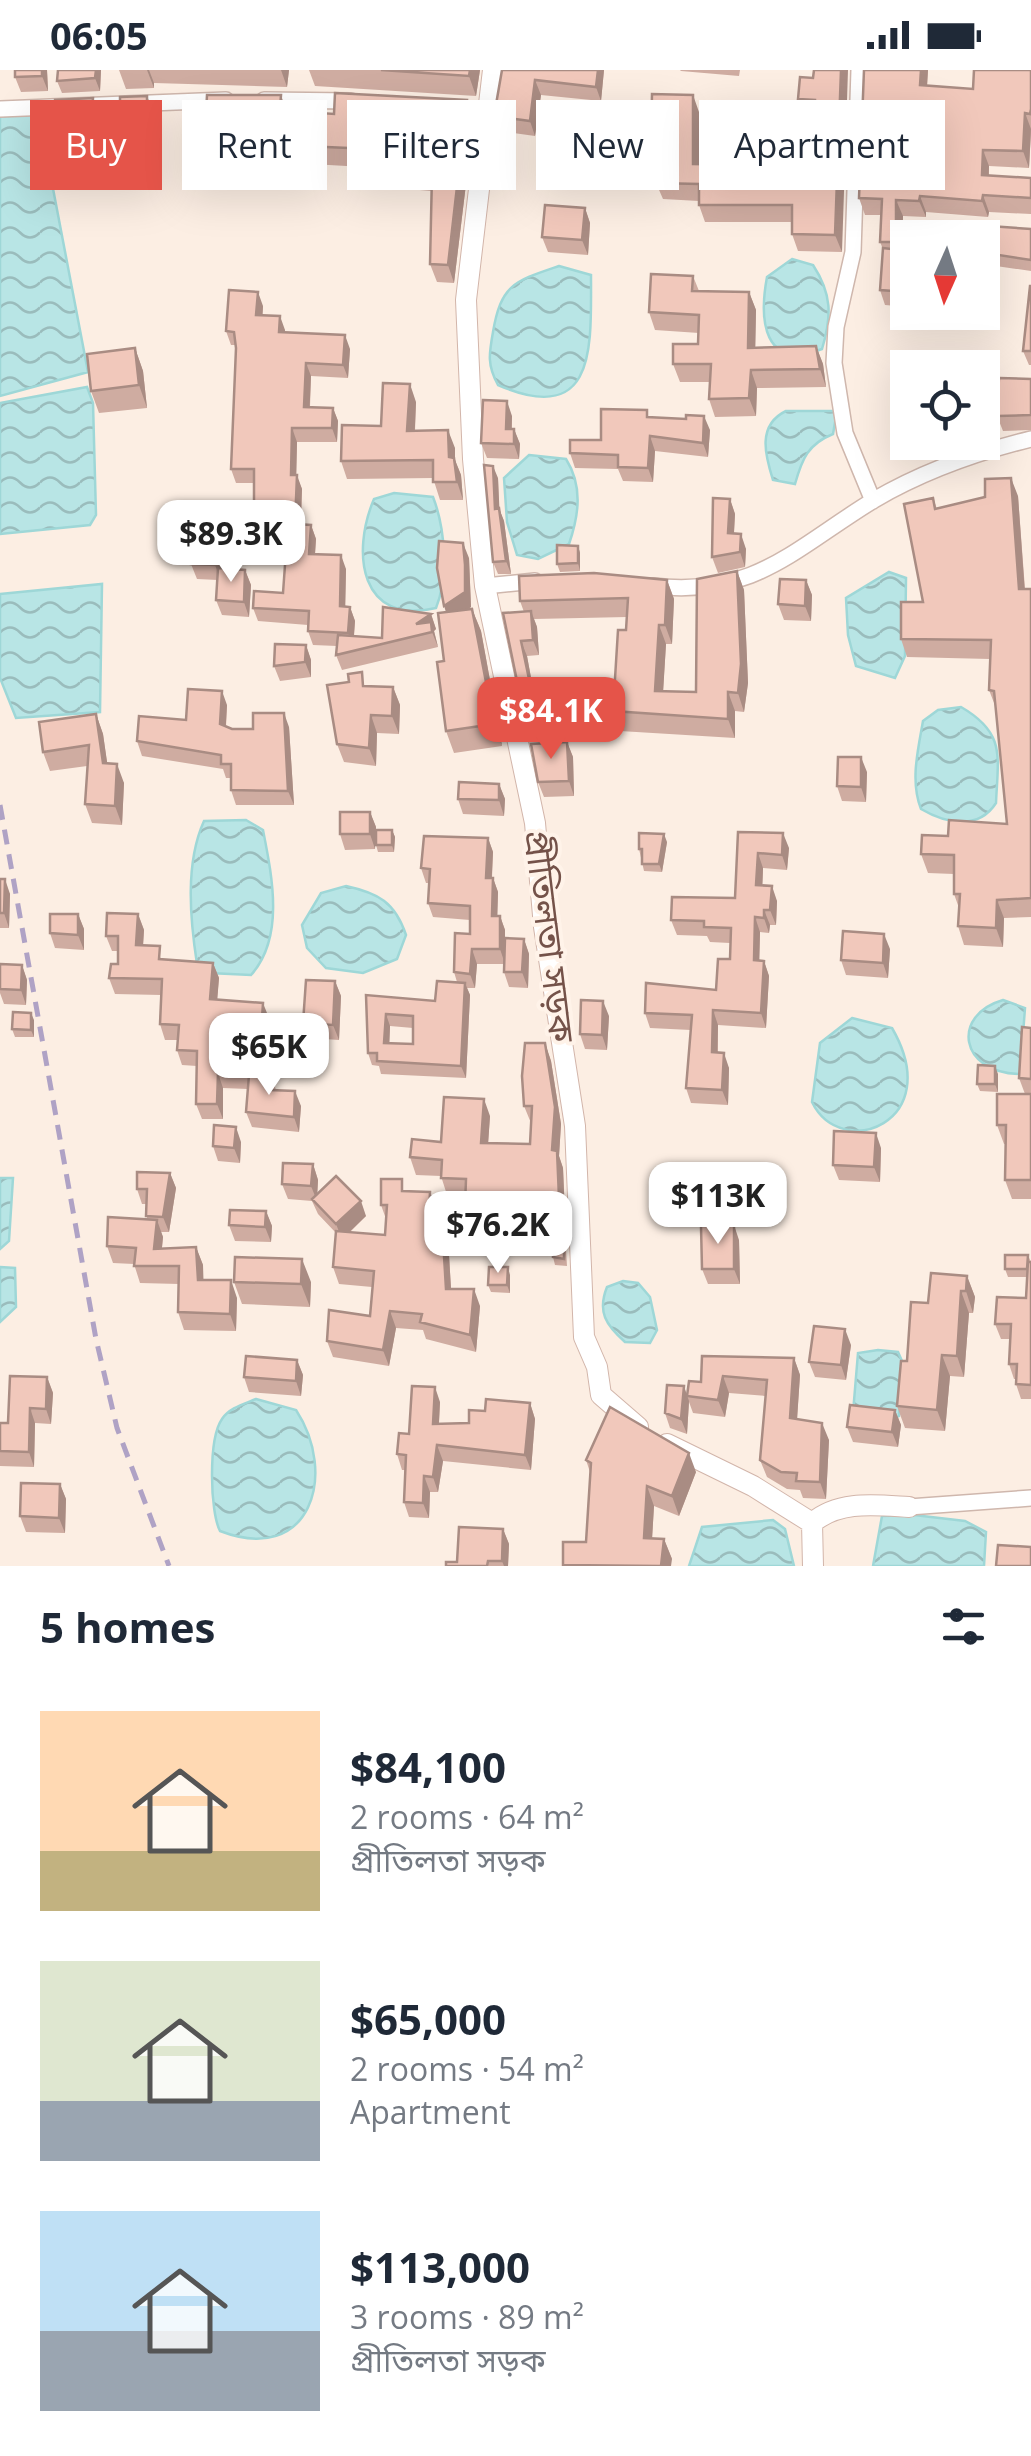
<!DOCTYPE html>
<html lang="en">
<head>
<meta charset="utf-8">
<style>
	:root { --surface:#fff; --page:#f6f6f7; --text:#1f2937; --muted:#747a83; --accent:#e55449 }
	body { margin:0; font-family:"Open Sans","Noto Sans Bengali",sans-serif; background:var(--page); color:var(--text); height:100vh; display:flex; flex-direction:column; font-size:38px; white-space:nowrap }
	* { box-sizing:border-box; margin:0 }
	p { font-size:32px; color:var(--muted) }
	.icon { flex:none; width:55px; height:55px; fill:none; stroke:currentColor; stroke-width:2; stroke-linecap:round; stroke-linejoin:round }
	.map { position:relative; height:1496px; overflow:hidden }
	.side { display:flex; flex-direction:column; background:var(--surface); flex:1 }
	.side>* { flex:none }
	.guide { position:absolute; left:30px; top:30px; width:972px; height:90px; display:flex; gap:20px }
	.needle { width:65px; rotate:183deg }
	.buttons { position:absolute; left:890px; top:150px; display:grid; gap:20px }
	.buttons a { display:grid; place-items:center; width:110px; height:110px; border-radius:0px; background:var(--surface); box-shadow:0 10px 40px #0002; font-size:50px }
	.price { position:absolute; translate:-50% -85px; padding:0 22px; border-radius:20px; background:#fff; color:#222; font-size:32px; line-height:65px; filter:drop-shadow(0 2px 5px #0008) }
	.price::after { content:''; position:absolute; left:50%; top:60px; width:30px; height:22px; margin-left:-15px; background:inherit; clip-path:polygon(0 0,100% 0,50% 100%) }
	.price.selected { background:var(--accent); color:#fff }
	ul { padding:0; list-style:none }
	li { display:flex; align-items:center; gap:30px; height:250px; padding:0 40px }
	li span { display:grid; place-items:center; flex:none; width:280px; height:200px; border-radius:0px; color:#555 }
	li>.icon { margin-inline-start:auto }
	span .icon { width:120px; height:120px; fill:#fffc; stroke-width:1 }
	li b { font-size:42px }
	h2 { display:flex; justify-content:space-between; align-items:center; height:120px; padding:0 40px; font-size:42px }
	.tag { padding:0 35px; border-radius:0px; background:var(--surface); box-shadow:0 10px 40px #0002; font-size:35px; line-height:90px }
	.tag.selected { background:var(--accent); color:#fff }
	.status { display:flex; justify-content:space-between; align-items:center; height:70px; padding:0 50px; background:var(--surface); direction:ltr }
	.status svg { height:28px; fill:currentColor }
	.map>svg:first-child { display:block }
	.water { fill:url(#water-waves); stroke:#9ed7d7; stroke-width:2.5 }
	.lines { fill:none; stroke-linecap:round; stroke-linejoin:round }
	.street-casing { stroke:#cfb7ad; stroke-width:18 }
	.secondary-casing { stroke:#d2b5aa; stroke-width:22 }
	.street { stroke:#fff; stroke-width:15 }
	.secondary { stroke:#fff; stroke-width:20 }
	.rail { stroke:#afa2c5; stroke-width:5; stroke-dasharray:15 10; stroke-linecap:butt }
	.wall { fill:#cfaca1; fill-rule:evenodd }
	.shaded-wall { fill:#a98c83 }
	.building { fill:#f1c8bb; stroke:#a98c83; stroke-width:2.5; fill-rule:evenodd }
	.labels { text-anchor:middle; stroke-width:8; stroke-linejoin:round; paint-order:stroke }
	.street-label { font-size:35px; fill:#745249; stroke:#fff3e9 }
</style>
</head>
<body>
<div class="status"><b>06:05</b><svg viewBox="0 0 49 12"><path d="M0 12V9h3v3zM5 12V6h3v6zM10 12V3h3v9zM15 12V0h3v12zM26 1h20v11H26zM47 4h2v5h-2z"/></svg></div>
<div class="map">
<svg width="1031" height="1496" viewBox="0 0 1031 1496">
	<defs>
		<pattern id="water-waves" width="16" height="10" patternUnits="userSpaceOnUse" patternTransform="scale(2.5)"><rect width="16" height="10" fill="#b8e5e5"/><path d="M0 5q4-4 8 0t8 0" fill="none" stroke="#9abcbc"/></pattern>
	</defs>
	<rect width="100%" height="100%" fill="#fceee3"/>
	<path class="water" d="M30,44l12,17 46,241 -88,24v-279z
		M792,189l21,6c19,29 19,51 9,84 -59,22 -63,-29 -55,-72z
		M559,196l32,9c0,71 6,153 -93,110 -11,-20 -9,-31 -5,-53 8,-48 22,-51 66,-66z
		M87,317l6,16 3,112 -6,10 -90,9v-131z
		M786,341h51l-4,23c-25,10 -31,25 -38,50l-22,-4c-8,-25 -16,-55 13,-69z
		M529,385l37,4c17,27 13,56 3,85l-31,15 -21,-4 -10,-33 -3,-44z
		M394,423l39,4c12,31 16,79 3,111 -76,18 -85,-55 -62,-109z
		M889,502l17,6 -1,78 -10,22 -39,-12 -8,-31 -2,-37z
		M102,514l-2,128 -84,6 -16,-40v-84z
		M961,637c45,26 37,49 35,96 -18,28 -51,20 -75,6 -11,-28 -3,-59 2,-88l15,-11z
		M246,750l17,10c9,46 22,107 -12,145l-42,-2 -12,-9c-7,-45 -12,-101 7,-143z
		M346,816c32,7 49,16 60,49l-9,24 -34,14 -37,-5 -19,-20 -5,-23 19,-32z
		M1003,930l22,8 -5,66c-61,-1 -69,-59 -17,-74z
		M852,948l40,10c55,95 -51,134 -80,74l8,-59z
		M0,1108h13l-4,63 -9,8z
		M0,1197l15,1 1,39 -16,15z
		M623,1211l15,2 12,14 7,33 -7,13 -25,-1c-19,-17 -28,-30 -18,-55z
		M878,1280l20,2 4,9 -3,55 -4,2 -42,-5 5,-60z
		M256,1329l40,11c42,64 15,156 -76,121 -10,-19 -12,-92 2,-112 7,-11 22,-15 34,-20z
		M914,1445l51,6 21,11 -2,34h-111l9,-50z
		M773,1450l12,9 9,37h-105l13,-39z"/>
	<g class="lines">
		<defs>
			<path id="street" d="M859,0l-6,182 -17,75 -2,36 11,70 28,68
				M264,30l87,1
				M0,39l226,-9
				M485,516l50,-5
				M653,516c101,12 142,-38 221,-86 48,-28 104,-48 157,-61
				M909,1437l122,-9"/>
			<path id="secondary" d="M493,0l-27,230 7,159 12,127 50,237 9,104 31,199 9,211 13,30 4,28 37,32
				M667,1374l86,42 59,37 1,43
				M812,1453c27,-23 63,-18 97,-16"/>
		</defs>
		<use href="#street" class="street-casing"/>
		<use href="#secondary" class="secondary-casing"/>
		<use href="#street" class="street"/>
		<use href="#secondary" class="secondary"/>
		<path class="rail" d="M0,735l96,534 21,89 52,138"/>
	</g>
	<path class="wall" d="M47,0l1,21 -27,1 -6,-15z
		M101,0l-1,21 -38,2 -5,-12z
		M119,0h170l-2,17 -133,-4v5l-28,1z
		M309,0h171l-4,26 -161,-10z
		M502,0h102l-3,31 -60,-6 -6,41 -35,-5 -6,-15z
		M680,0h60l-1,6 -58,-5z
		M864,0h64l-1,16 46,3 58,-19v64l-2,34 -40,-2v9l42,3v36l-42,-2 -1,5 -62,-5v5l-23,-1 -1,34 6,1v56l-23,-2 -5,-15 3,-41 -3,-7 1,-27h-16l-6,-17z
		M813,8l29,174 -44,-1 -6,-17v-12h-87l-6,-17v-4l-36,-2 -7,-16 2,-26 -7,-17 48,-28 1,52 51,1 4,10 54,3 3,-8 2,-54 -10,-1 -6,-16z
		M120,27l33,14 -1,13 -27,-2 -5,-15z
		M93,28l5,15 -1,16 -38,-2 -5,-15z
		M467,30l7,18 -20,165 -17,-1 -7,-18 2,-73 -25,-2 -6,-18 35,-18 2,-26 -37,-1 -1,43 -89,-5 -7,-18 30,-32z
		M286,40l-2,26 -72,-7 -6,-15z
		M298,91l-2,24 -17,-2 -6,-15z
		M585,138l5,15 -2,32 -40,-3 -6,-15z
		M1031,159v42l-35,-5 -4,-12z
		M693,206l6,15 50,1 7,18 -1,37 61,-1 7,18 3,23 -69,1 -1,28 -41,1 -6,-18 1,-17h-30l-7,-18 25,-20 1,-11 -44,-3 -6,-18z
		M1031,216v79h-2l-6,-14z
		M263,236l-1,9 23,15 -1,2 66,17 -2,29 -37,-2 -1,31 23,1 5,13 -1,21h-40l-1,33 6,14 -1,35 10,1 5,14 -1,15 31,15 -1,37 5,1 5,14 -1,15 28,2 49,-24 5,15 -2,2 4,16 -96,23 -6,-15 1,-9 -24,-1 -5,-14v-6l-50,-4 -5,-13 30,-15 3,-42 -22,-1 -5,-14 1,-9 -6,-14v-30h-18l-5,-14 5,-124h-5l-5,-14z
		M135,278l8,23 4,37 -48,5 -8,-22z
		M1031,309v51l-28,1 -6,-15z
		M416,332l-1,29 40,17v12l6,15 2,25h-23l-7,-22 -86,1 -6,-18 40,-35z
		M512,346v13h2l6,15 -1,15 -32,-1 -6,-15z
		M650,347l60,13 -2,27 -53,-6 -2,31 -30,-1 -5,-12 -43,-1 -5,-15z
		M919,372h32v14l-28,-1z
		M953,372h25l-1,4h-23z
		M498,408l1,31 5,12 7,53h-13l-5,-12z
		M1018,426l7,93h6v328l-27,1 -1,29 -39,-2 -6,-19 1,-18 -5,-14v-20l-26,-1 -7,-19 27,-18 59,-12 -11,-116 -7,-18 1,-31 -83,-2 -6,-18 22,-37 10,-104 4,11z
		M730,429l5,15 -1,20 12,15 -1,18 -27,6 -6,-16z
		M228,454l-6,44 23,2 6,15 -2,32 -27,-2 -6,-15 2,-20 -21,-1 -6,-15 8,-20z
		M578,476l2,7v18l-20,1 -3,-8z
		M469,488l2,49 -4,3 5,-1 9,22 21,115 -48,7 -8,-22 -2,-70 2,-49z
		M737,501l7,19 4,93 -4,29 -9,-1v27l-115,-7 -7,-20 14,-94 -93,2 3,8 2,28 -12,1 7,38 -12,2 -5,-15 7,-69 -4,-11 147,-21 7,19 -2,45h-6l-3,47 33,1z
		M806,510l6,15 -1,26 -27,-1 -6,-16z
		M306,575l5,15v17l-31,4 -6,-15z
		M349,612l18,4 26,1 7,18 -1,29 -22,-1 -1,33 -32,-4 -7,-18z
		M227,635l-1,22 6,2 57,-2 5,78h-58l-5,-15v-12h-5l-3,-9 -81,-13 -5,-15z
		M96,644l7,20 4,29 17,20 -2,42 -30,-2 -7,-19 2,-38 -37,5 -7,-19z
		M567,672l6,15 1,39 -30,1 -6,-15z
		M867,702l-1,30 -24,-1 -5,-15z
		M499,714l6,15 -1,17 -41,-2 -5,-15z
		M370,742l6,15 -1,22 -30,1 -5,-16z
		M392,760l3,7 -1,15h-16l-2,-7z
		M738,762l51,16 -2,22 -24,-2 -1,17 15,16 -1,24h-6l-1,8 -9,-1 -1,28 5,1 5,15 -3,52 -48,-3v28l11,15 -1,37 -37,-2 -5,-15 5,-58 -41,-2 -5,-15 71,-23 14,-31v-16l-20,-1 -3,-6 -30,-1 -6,-15 64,-22z
		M488,768l5,14 -1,26h1l5,14 -1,24h3l5,14v15l19,-6 5,15 -1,34 -19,-1 -5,-15v-8h-27l-2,24h-8l3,7 -4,83 -85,-4 -2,-8 -7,-1 -4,-12 -2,-58 69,6 22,-19 -3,-10 16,-38v-14l-37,-3 -5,-14 1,-20h-3l-5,-15zM390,956l23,2v16l-24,-1z
		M667,772l-5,30 -18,-1 -5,-22z
		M0,809l10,15 -1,34h-9z
		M78,844l6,15v21l-29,-2 -5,-15z
		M138,844l6,16 -1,16 21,14 49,3 6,15 -2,22 52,19 9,1 5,15 -1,25 -15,-1 -1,17h5l5,14 25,16 -2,26 -47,-5 -6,-15 2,-23 -25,-1v31h-21l-6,-15 1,-38 -15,-1 -5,-15v-10h-12l-5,-16 1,-29 -46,-1 -6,-16 9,-14v-13h-6l-6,-15z
		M890,879l-2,29 -42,-3 -5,-15z
		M0,894l22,1 5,15 -1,25 -22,-1 -4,-11z
		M335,911l6,15 -2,44 -30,-2 -6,-15z
		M609,946l-2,34 -22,-1 -5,-15z
		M34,950v17h-19l-3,-8z
		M1031,958v171h-19l-7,-19 1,-36h-2l-7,-19 28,-31 -6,-16z
		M545,973l6,18 10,63 -2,32 4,12 3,70 -49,-4 -3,-8 -43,-2 -6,-17v-11l-18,-1 -6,-19 -25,-1 -6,-18 80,-41 -2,27 42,1 1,-21 -7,-17z
		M998,1004v18l-18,-1 -3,-7z
		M241,1072l-1,21 -22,-2 -5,-15z
		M881,1078l-1,34 -41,-2 -6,-15z
		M313,1094l5,16 -1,14 49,22 -16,16 35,3 1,-16 -5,-14 25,-14 24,1 6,16 -2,31h9l6,16 2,34 29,17 -4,46 -50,-13 -3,-9 -27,-2 -7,38 -56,-9 -6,-16 43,-25 2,-29 -33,-3 -6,-17 3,-34 -18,-19 -6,-13 -24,-2 -6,-15z
		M170,1103l6,15 -7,44h-8l2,5 -1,11 34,-1 7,18v15l34,18 -1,33 -52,-1 -6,-18 1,-28 -39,-1 -6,-19 -21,-1 -6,-17 40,-27v-15h-5l-5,-15z
		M266,1141l6,15 -1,16 -36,-1 -6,-16z
		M739,1170l1,44h-32l-6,-15z
		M566,1180l1,16 -12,-1 -2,-8z
		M1028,1185l3,7v137h-10l-5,-15v-5h-2l-5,-15 1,-25h-9l-6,-15 31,-26 1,-21h-19l-3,-8z
		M510,1205v18l-19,-1 -3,-7z
		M967,1206l8,21 -2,16h-4l-5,64 -14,-1 -5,55 -40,-3 -8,-22 31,-103z
		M234,1212h77l-1,25 -68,-3z
		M851,1275l-5,35 -31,-3 -6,-15z
		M794,1288l6,17 -3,44 32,21 -3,59 -23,-1 -3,-8 -13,-1 -20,-12 -7,-17 6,-64 -37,-3 -4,24 -32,-4 -4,-11 -2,32 -17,-6 -5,-15 22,-18 14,-13z
		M297,1290l6,15 -2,21 -52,-4 -5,-15z
		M47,1307l6,16 -2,31 -16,-1 -1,44 -34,-1v-43h8z
		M440,1332l-1,22 30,-1 16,-12 45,-8 5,16 -4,51 -88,-9 -5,31h-8l-1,26 -20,-1 -5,-15 1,-32h-3l-5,-16 12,-20z
		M895,1340l6,15 -3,22 -45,-5 -6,-15z
		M586,1390l110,12 -17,44 -25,-10 -2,32 12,1 8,20 -86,-17 4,-70z
		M60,1414l6,15 -1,34 -39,-1 -6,-16z
		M503,1459l6,15 -1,22h-62l11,-4z"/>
	<path class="shaded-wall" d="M42,0h5l1,21 -6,-15z
		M96,0h5l-1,21 -5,-13z
		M147,0h2l5,13v5z
		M281,0h8l-2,17z
		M470,0h10l-4,26 -7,-20z
		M598,0h6l-3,31 -5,-14z
		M841,0h7l-6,182 -7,-17z
		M921,0h7l-2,32 -6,-17z
		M535,10l6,15 -6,41 -5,-15z
		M281,25l5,15 -2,26 -5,-15z
		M693,25l6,17 1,69 -7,-17z
		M147,26l6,15 -1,13 -5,-16z
		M93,28l5,15 -1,16 -5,-15z
		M467,30l7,18 -20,165 -6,-18z
		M395,37l6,19 -1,43 -7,-19z
		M1025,43l6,16 -2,39 -6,-17z
		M292,76l6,15 -2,24 -5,-15z
		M983,80l6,16 -1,26 -6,-17z
		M983,125l6,17 -1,5 -6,-16z
		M920,126l6,16v5l-7,-16z
		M896,130l7,16 -1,43 -6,-17z
		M585,138l5,15 -2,32 -6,-15z
		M258,222l5,14 -1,22 -6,-13z
		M749,222l7,18 -1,56 -7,-18z
		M280,246l5,14 -1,16 -5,-14z
		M345,265l5,14 -2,29 -5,-13z
		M816,276l7,18 3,23 -6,-18z
		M135,278l8,23 4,37 -8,-23z
		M306,293l5,13 -2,45 -5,-14z
		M751,300l6,18 -1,28 -7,-18z
		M410,314l6,18 -2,46 -7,-17z
		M507,331l5,15 -1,28 -5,-15z
		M333,338l5,13 -1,21 -5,-14z
		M704,346l6,14 -2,27 -5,-14z
		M292,358l5,14 -1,47 -5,-14z
		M514,359l6,15 -1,15 -5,-15z
		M448,360l7,18v12l6,15 2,25 -14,-43z
		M650,366l5,15 -2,31 -5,-14z
		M946,372h5v14z
		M493,396l5,12 2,43 -5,-12z
		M297,405l5,14 -2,49 -5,-14z
		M1011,408l7,18 8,112 -7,-19z
		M730,429l5,15 -2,34 -5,-15z
		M499,438l5,13 7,53 -5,-13z
		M222,439l6,15 -7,56 -6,-15z
		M311,455l5,14 -2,29 -5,-14z
		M741,464l5,15 -1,18 -5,-15z
		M463,473l6,15 2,49 -22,14 -5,-15z
		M578,476l2,7v18l-2,-8z
		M341,485l5,14 -1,51 -5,-14z
		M245,500l6,15 -2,32 -5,-15z
		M737,501l7,19 4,93 -4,29 -6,-19z
		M667,510l7,19 -2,45 -7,-19z
		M806,510l6,15 -1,26 -6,-15z
		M350,537l5,14 -2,26 -5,-14z
		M472,539l9,22 21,115 -8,-22z
		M531,541l6,16 2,28 -6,-15z
		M431,544l5,15 -2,2 4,16 -6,-15 -16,-8z
		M659,555l7,19 -4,66 -7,-19z
		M521,571l6,15 7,38 -5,-15z
		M306,575l5,15v17l-6,-15z
		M393,617l7,18 -1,29 -7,-18z
		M222,621l5,14 -2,34 -5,-15z
		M728,622l7,19v27l-7,-19z
		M284,643l5,14 5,78 -6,-14z
		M96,644l7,20 7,48 -7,-19z
		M371,645l6,18 -1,33 -7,-18z
		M567,672l6,15 1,39 -5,-15z
		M861,687l6,15 -1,30 -5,-15z
		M117,694l7,19 -2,42 -7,-19z
		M499,714l6,15 -1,17 -5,-16z
		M370,742l6,15 -1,22 -5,-15z
		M392,760l3,7 -1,15 -2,-7z
		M783,763l6,15 -2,22 -5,-15z
		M664,764l3,8 -5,30 -3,-8z
		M488,768l5,14 -2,40 -5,-14z
		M758,783l5,15 -1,32 -6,-15z
		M493,808l5,14 -1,38 -5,-14z
		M5,809l5,15 -1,34 -5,-15z
		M772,816l5,15 -1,24 -6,-15z
		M997,830l7,18 -1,29 -7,-19z
		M764,840l6,15 -1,8 -5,-15z
		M78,844l6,15v21l-6,-15z
		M138,844l6,16 -2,31 -6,-16z
		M500,846l5,14v34l-5,-15z
		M755,847l5,15 -1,43 -5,-15z
		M884,864l6,15 -2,29 -5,-15z
		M524,869l5,15 -1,34 -6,-16z
		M472,879l5,15 -2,24 -5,-14z
		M764,891l5,15 -3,52 -5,-15z
		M213,893l6,15 -3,37 -6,-16z
		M22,895l5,15 -1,25 -5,-15z
		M335,911l6,15 -2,44 -6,-15z
		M465,913l5,12 -4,83 -5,-12z
		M603,931l6,15 -2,34 -5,-15z
		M263,933l6,15 -1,16 -6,-15z
		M713,940l5,15 -1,42 -5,-15z
		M31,943l3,7v17l-3,-7z
		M386,944l4,12 -1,29 -5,-12z
		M278,950l5,15 -1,25 -6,-15z
		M545,973l6,18 10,63 -2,32 4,12 3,70 -6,-17 -8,-71z
		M261,974l6,15 -2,31 -6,-15z
		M724,983l5,15 -1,37 -6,-15z
		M995,996l3,8v18l-3,-8z
		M218,1003l5,15v31l-6,-15z
		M295,1021l6,15 -2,26 -5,-15z
		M484,1029l6,17 -3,44 -6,-17z
		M236,1057l5,15 -1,21 -6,-15z
		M876,1063l5,15 -1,34 -6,-15z
		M313,1094l5,16 -1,21 -6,-15z
		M170,1103l6,15 -7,44 -6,-15z
		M430,1122l6,16 -2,47 -6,-17z
		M361,1131l5,15 -24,23 -6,-15z
		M266,1141l6,15 -1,16 -6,-15z
		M157,1150l6,17 -3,29 -6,-17z
		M734,1155l5,15 1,44 -6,-15z
		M443,1169l6,16 3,50 -6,-16z
		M196,1177l7,18 1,32 -6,-17z
		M302,1189l9,23 -1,25 -9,-23z
		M508,1197l2,8v18l-3,-8z
		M967,1206l8,21 -2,16 -7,-22z
		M231,1210l6,18 -1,33 -6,-17z
		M474,1219l6,17 -4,46 -6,-17z
		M961,1221l8,22 -5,64 -7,-21z
		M390,1241l6,17 -7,38 -6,-16z
		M845,1259l6,16 -5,35 -5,-15z
		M942,1285l8,21 -5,55 -8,-21z
		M794,1288l6,17 -4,60 -6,-17z
		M297,1290l6,15 -2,21 -5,-15z
		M723,1306l6,17 -4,24 -7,-17z
		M47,1307l6,16 -2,31 -5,-15z
		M684,1316l5,15 -2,33 -6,-15z
		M435,1317l5,15 -2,37 -5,-15z
		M530,1333l5,16 -4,51 -6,-15z
		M30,1338l5,15 -1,44 -5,-15z
		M895,1340l6,15 -3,22 -6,-15z
		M822,1353l7,17 -3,59 -6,-17z
		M437,1375l6,16 -5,31 -5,-15z
		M689,1383l7,19 -17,44 -7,-20z
		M424,1406l6,16 -1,26 -6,-15z
		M60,1414l6,15 -1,34 -6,-15z
		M647,1416l7,20 -3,51 -7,-19z
		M503,1459l6,15 -1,22h-4l-2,-5z
		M664,1469l8,20 -1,7h-10z"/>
	<path class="building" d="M15,0h27v6l-27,1z
		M58,0h38l-1,8 -38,3z
		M381,0h89l-1,6z
		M502,0h96l-2,17 -61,-7 -5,41 -36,-5z
		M814,0h27l-6,165 -43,-1v-29h-93v-21l-43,-1 3,-42 -8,-1 1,-46 41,1v69l58,1v10l58,3 3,-8 3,-70 -17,-1 2,-22 13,1z
		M864,0h57l-1,15 53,4 1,-19h57v39l-1,5 -5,-1 -2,38 -40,-1 -1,25 49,3v20l-48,-3 -1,6 -62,-5 -1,5 -23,-1v42h-16l2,-43 -23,-1z
		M335,23l132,7 -19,165 -18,-1 2,-90 -31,-3 1,-21 34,3 4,-44 -45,-2 -2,43 -89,-4 2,-34 28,2z
		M207,25h74l-2,26 -73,-7z
		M147,26v12l-27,-1v-10z
		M93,28l-1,16 -38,-2 1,-12z
		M275,75l17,1 -1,24 -18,-2z
		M545,135l40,3 -3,32 -40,-3z
		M989,156l42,3v31l-39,-6z
		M883,178l25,3 -1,41 -27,-2z
		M651,204l42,2 -1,15 57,1 -1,56 68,-2 4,23 -69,1 -2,28 -40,1 2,-35h-38v-20h25l1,-29 -50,-3z
		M1030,216h1v65h-8z
		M229,220l29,2 -2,23 24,1 -1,16 66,3 -2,30 -37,-2 -2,44 29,1 -1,20h-40l-1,47h6l-2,49 16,1 -2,29 32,1 -1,51 10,1 -2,26 -40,-2 1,-20 -56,-3 1,-17 29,2 4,-56 -28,-1 2,-23h-7v-44h-23l5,-121 -2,-16 -8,-1z
		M135,278l4,37 -48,6 -4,-37z
		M999,308l32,1v36l-34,1z
		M383,313l27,1 -3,47 41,-1 1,27 5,1 3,24h-24v-22l-92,1 1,-36 39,1z
		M483,330l24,1 -1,28h8v15l-33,-1z
		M601,339l46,1v7l39,2v-4l18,1 -1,27 -53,-7 -2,32 -30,-1v-12l-48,-2v-13h31z
		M484,395l9,1 2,43 4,-1 7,53 -13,1z
		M1011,408l8,111h12v309l-34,2 -1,28 -38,-2 2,-32h-6v-39l-33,-1 1,-19 26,1 1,-16 58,4 -13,-133 -5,-1 2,-50 -90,-1v-37h22l-19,-98 29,-6 2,11 50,-12v-18z
		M713,428l17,1 -2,34 13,1 -1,18 -28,5z
		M201,438l21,1 -7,56 -24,-1 2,-20h6z
		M439,471l24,2 2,22v27l-21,14 -7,-38z
		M557,475l21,1v17l-21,1z
		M218,498l27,2 -1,32 -28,-2z
		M737,501l4,93 -3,29 -10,-1v27l-115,-8 5,-81h8l2,-32 -108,3 -1,-25 75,-3 73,7 -2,45h-6l-4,66 41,1 1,-113z
		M780,509l26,1 -1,26 -27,-2z
		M383,537l48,7 -15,10 15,-2 1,10 -96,23 2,-20 44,3z
		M472,539l22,115 -48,7 -9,-69 7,-1 -6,-48z
		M531,541l2,29 -12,1 8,38 -12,2 -14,-68z
		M275,574l31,1 -1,17 -31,4z
		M362,602l1,14 30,1 -1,29 -21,-1 -2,33 -32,-4 -10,-59 22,-3 -1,-8z
		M188,619l34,2 -2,33 12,5h21v-16h31l4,78 -57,-1v-26h-10v-9l-84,-14 2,-25 47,4z
		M96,644l7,49 14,1 -2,42 -30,-2 4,-59 -46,7 -4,-30z
		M567,672l2,39 -31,1 -7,-38z
		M838,687h23v30l-24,-1z
		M459,712l40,2v16l-41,-1z
		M340,742h30v22h-30z
		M376,760h16v15h-16z
		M738,762l45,1 -1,22 -24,-2 -2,32 16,1 -2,24h-6v8l-9,-1 -1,43 10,1 -3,52 -48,-3 -1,42 12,1 -2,37 -36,-2 6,-73 -47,-2 1,-30 70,7 2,-31h12l1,-31 -27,-1v-6l-33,-1 1,-23 63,1z
		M639,763l25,1 -5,30h-17v-15h-3z
		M424,766l64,2 -2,40h7l-1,38h8v33h-28l-2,25 -16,-2 1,-39 15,1v-28l-42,-3 2,-34 -9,-1z
		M0,809h5l-1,34h-4z
		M107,843l31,1 -2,31 24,1 -1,13 54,4 -3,36 53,4 -1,16 16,1 -2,25 -15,-1 -2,31 -41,-2 -1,31h-21l1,-53 -20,-1 2,-25 -19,-1 2,-45 -53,-1 2,-14h7v-28h-12z
		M50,844h28v21l-28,-2z
		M843,861l41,3 -1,29 -42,-3z
		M505,868l19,1 -2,33h-18z
		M0,894l22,1 -1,25 -21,-1z
		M306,910l29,1 -2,44 -30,-2z
		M437,911l28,2 -4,83 -84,-5v-8h-9l-2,-58 69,6zM386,944l27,2v28l-29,-1z
		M581,930l22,1 -1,34 -22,-1z
		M13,942l18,1v17l-19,-1z
		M1022,957l9,1v51l-12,-1z
		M525,973h20l10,64 -3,43 5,1 3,70 -49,-4v-8l-46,-2 1,-28 -25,-1 1,-18 -32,-3 2,-18 29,3 3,-45 40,2 -3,44 49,1 2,-38h-8l-2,-30z
		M978,995l17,1v18h-18z
		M249,1005l22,1 -1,14 25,1 -1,26 -48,-5z
		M997,1024h34v86h-26l1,-55h-9z
		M214,1055l22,2 -2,21 -21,-2z
		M834,1061l42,2 -2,34 -41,-2z
		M283,1093l30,1 -2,22 -29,-2z
		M137,1102l33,1 -7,44 -17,-1 1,-27h-10z
		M336,1106l25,25 -25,23 -24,-25z
		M381,1109h21v12l28,1 -2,46 15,1 3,50h28l-4,46 -50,-13 2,-8 -32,-3 -7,39 -56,-9 2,-31 41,6 4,-45 -41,-4 3,-36 49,4 2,-30h-6z
		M230,1140l36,1 -1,16 -36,-2z
		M108,1147l49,3 -3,29 42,-2 2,33h33l-1,34 -52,-2 1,-46h-45l2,-18 -29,-2z
		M734,1155v44h-32l-1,-43z
		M554,1171l10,1v17l-11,-2z
		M1005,1185h23l-1,14h-22z
		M235,1187l67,2 -1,25 -67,-2z
		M1028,1192h3v123l-15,-1 1,-20h-8l2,-40h-16l2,-27 29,1z
		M489,1197h19l-1,18h-19z
		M931,1203l36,3 -1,15h-5l-4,65 -15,-1 -5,55 -40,-4 4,-45h6l4,-59 17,1z
		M814,1256l31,3 -4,36 -32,-3z
		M246,1286l51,4 -1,21 -52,-4z
		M702,1286l92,2 -4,60 32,5 -2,59 -24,-1 1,-8 -16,-1 -21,-12 7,-80 -44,-4 -5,24 -31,-4 2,-15 12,1z
		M10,1306l37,1 -1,32 -16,-1 -1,44 -29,-1v-28h8z
		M667,1315l17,1 -3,33 -16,-6z
		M412,1316l23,1 -2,37 36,-1v-13l16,1 1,-12 44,4 -5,52 -88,-10 -4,32 -9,-1 -1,27 -19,-1 2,-47 -9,-1 2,-21 10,1z
		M850,1335l45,5 -3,22 -45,-5z
		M610,1337l79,46 -17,43 -25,-10 -3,52 20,1 -3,27 -98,-1v-23h23l5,-79 -5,-3z
		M21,1413l39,1 -1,34 -39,-2z
		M459,1457l44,2 -1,32h-14l-1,5h-41v-4h11z
		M998,1475l33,2v19h-35z"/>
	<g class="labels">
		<g class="street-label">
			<text transform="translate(549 866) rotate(83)" y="12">প্রীতিলতা সড়ক</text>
		</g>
	</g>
</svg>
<div class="buttons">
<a><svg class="needle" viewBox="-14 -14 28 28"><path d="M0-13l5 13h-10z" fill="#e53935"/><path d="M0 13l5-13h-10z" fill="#747a83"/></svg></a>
<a><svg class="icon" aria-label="locate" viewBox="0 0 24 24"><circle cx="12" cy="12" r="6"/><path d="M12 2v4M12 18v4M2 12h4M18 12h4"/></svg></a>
</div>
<b class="price" style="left:231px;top:515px">$89.3K</b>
<b class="price selected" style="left:551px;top:692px">$84.1K</b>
<b class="price" style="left:269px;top:1028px">$65K</b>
<b class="price" style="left:718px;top:1177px">$113K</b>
<b class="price" style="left:498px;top:1206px">$76.2K</b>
<div class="guide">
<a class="tag selected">Buy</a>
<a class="tag">Rent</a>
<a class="tag">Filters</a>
<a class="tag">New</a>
<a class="tag">Apartment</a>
</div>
</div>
<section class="side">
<h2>5 homes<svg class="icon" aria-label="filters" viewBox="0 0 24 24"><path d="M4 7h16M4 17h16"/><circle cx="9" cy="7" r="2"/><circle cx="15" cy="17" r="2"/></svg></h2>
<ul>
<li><span style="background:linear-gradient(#ffd9b3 70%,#c2b280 0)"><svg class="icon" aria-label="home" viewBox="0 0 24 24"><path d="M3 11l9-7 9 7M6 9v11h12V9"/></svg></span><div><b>$84,100</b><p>2 rooms · 64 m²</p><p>প্রীতিলতা সড়ক</p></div></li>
<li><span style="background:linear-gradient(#dfe7d0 70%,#9aa5b1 0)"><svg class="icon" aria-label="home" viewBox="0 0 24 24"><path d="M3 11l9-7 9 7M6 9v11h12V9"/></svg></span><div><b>$65,000</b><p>2 rooms · 54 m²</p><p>Apartment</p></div></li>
<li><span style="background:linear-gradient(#bfe0f5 60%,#9aa5b1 0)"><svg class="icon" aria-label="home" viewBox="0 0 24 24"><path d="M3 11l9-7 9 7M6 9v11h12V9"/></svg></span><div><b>$113,000</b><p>3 rooms · 89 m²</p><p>প্রীতিলতা সড়ক</p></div></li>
</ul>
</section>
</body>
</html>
